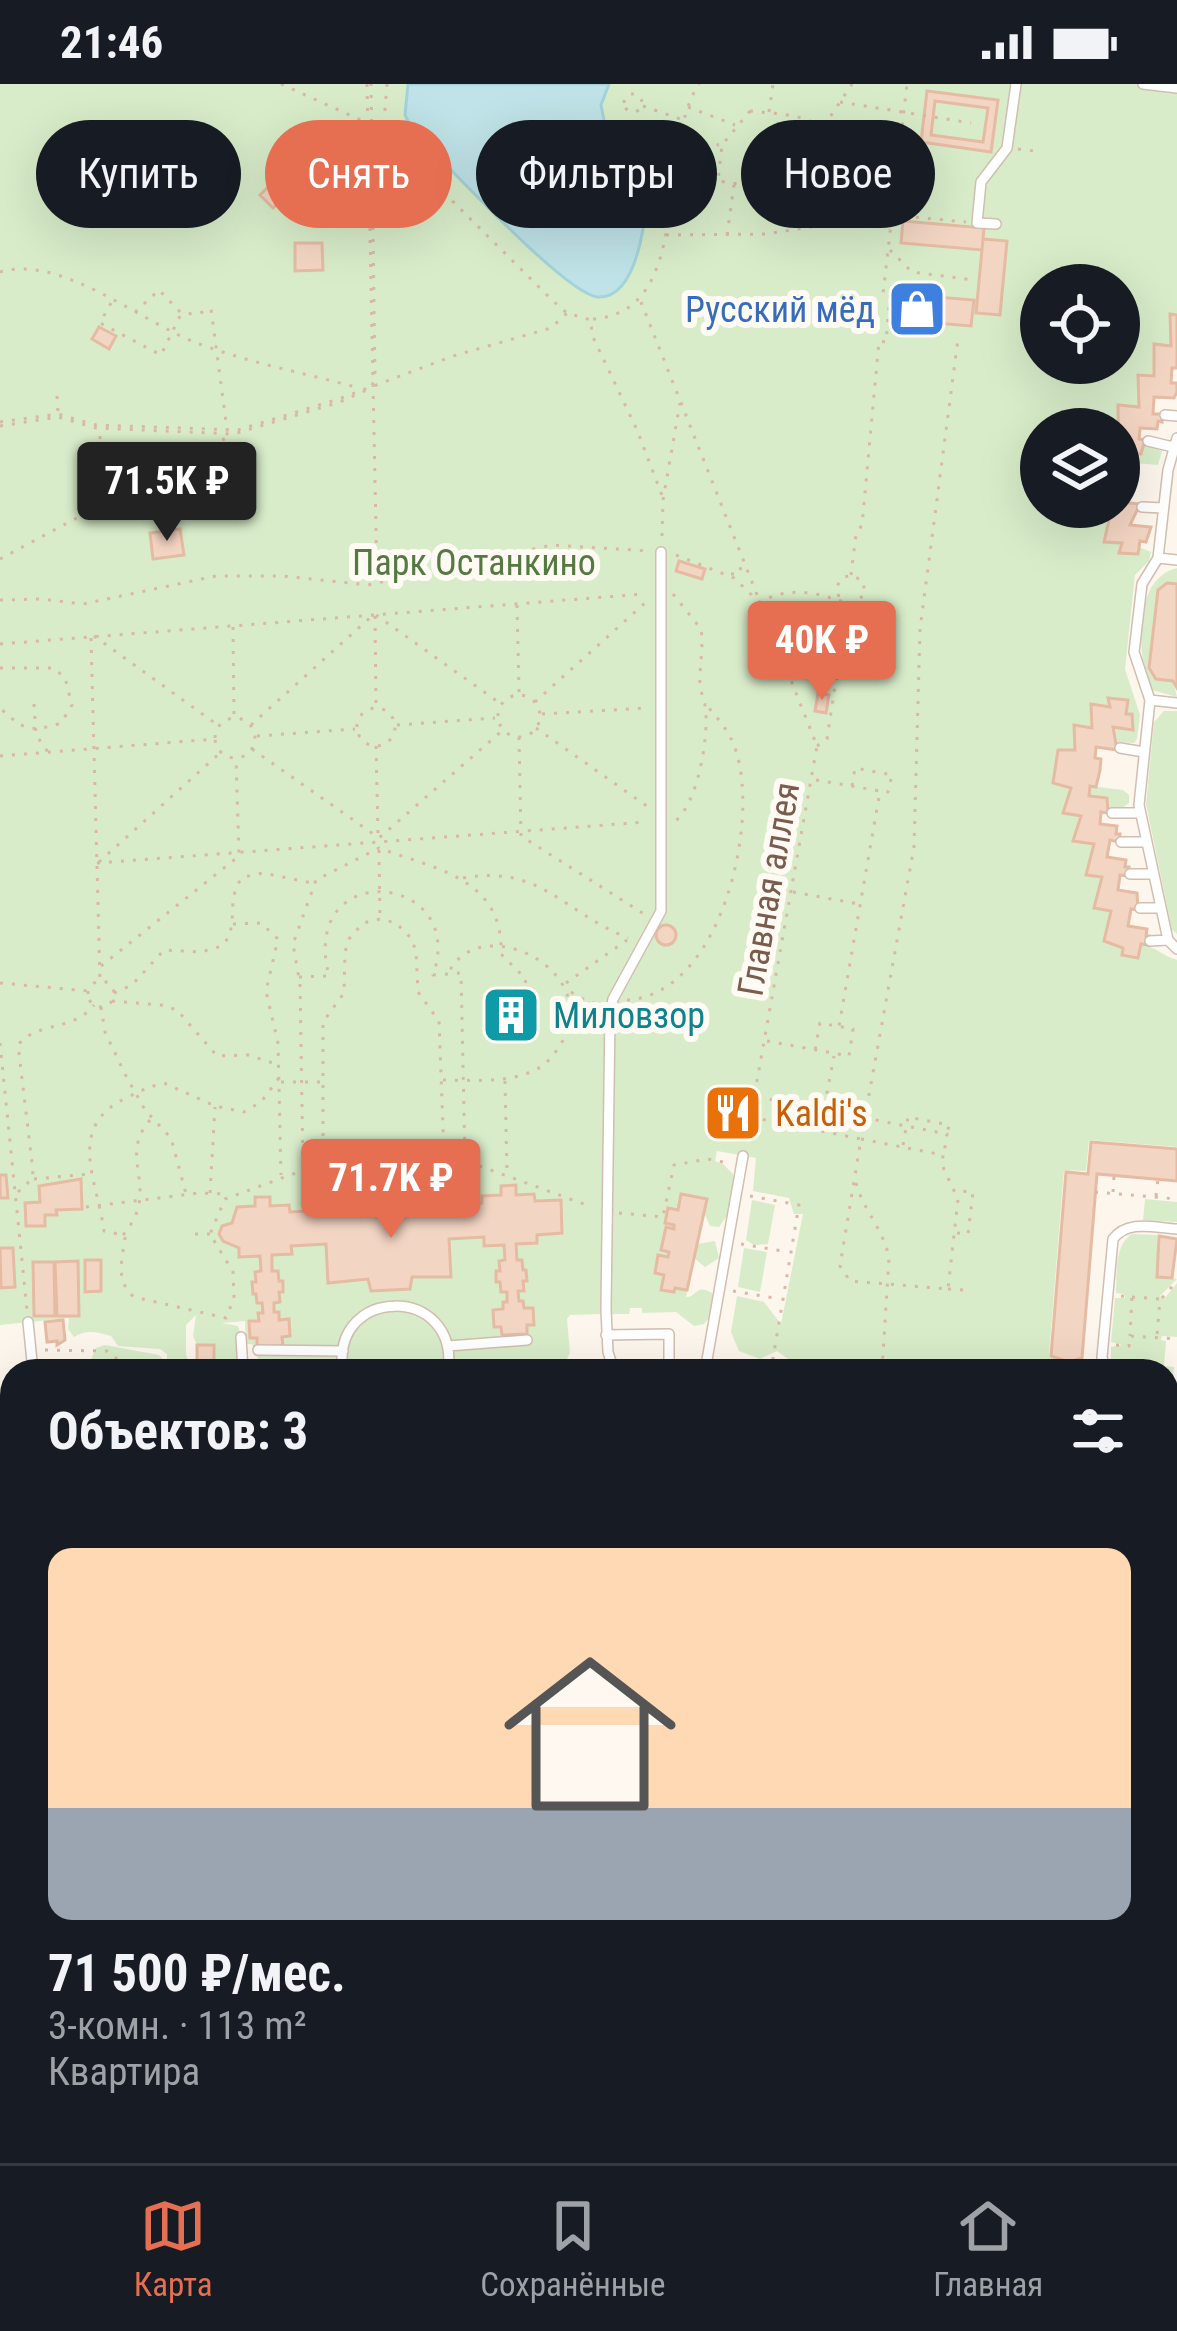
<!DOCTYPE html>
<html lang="ru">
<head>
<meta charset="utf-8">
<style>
	:root { --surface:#171b24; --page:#242831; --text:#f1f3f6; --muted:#9ea1a6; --line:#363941; --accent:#e76f51 }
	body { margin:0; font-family:"Roboto Condensed",sans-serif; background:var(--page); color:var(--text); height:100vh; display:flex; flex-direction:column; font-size:45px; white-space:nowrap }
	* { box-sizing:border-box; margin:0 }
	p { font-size:39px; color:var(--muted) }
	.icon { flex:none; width:66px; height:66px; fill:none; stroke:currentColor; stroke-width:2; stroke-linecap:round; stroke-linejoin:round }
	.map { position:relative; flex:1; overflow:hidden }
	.sheet { position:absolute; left:0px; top:1275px; width:1179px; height:804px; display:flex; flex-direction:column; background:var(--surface); border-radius:36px 36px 0 0; box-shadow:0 12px 48px #0002 }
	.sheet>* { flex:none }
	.top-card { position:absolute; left:36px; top:36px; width:1107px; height:108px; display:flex; gap:24px }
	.fabs { position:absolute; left:1020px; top:180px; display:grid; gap:24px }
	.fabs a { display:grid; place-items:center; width:120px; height:120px; border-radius:50%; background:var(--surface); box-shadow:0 12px 48px #0002; font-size:60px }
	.price { position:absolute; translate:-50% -102px; padding:0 27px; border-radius:12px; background:var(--accent); color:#fff; font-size:39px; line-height:78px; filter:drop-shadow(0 3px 6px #0008) }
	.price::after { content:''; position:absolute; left:50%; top:72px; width:36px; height:27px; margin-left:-18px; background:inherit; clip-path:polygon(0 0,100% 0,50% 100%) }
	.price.selected { background:#222; color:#fff }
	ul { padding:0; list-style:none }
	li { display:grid; align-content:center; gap:24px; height:636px; padding:0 48px }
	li+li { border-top:3px solid var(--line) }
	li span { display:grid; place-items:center; height:372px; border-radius:24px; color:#555 }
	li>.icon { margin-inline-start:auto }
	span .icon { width:216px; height:216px; fill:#fffc; stroke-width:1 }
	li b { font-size:51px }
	h2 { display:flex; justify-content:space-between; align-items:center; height:144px; padding:0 48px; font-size:51px }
	.chip { padding:0 42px; border-radius:54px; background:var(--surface); box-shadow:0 12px 48px #0002; font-size:42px; line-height:108px }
	.chip.selected { background:var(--accent); color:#fff }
	.status { display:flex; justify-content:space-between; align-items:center; height:84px; padding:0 60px; background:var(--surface); direction:ltr }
	.status svg { height:33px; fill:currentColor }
	.menu { display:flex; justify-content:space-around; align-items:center; height:168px; border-top:3px solid var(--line); background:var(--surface); font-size:33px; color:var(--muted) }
	.menu a { display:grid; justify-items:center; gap:6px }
	.menu .selected { color:var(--accent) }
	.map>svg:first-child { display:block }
	.green { fill:#d8ecc9; fill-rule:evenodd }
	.water { fill:#bfe3e8; stroke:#a5d3da; stroke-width:3 }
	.building { fill:#f3d5c3; stroke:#e6bba3; stroke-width:3; fill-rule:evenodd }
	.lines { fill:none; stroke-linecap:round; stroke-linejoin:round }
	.service-casing { stroke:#d1beb0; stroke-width:12 }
	.tertiary-casing { stroke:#d1beb0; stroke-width:24 }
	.path { stroke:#d9b8a5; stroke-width:3; stroke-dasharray:3 9; stroke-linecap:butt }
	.service { stroke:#fff; stroke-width:9 }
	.tertiary { stroke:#fff; stroke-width:21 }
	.tram { stroke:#b9a8c9; stroke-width:3 }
	.labels { text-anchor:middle; stroke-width:12; stroke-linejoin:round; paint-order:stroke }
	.shop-label { font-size:36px; fill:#366cbe; stroke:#fffaf3; text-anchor:end }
	.park-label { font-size:36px; fill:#537a41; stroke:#fffaf3 }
	.street-label { font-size:36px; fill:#7a5c4d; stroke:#fffaf3 }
	.culture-label { font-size:36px; fill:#0d838f; stroke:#fffaf3; text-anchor:start }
	.food-label { font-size:36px; fill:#c56008; stroke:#fffaf3; text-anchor:start }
</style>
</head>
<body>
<div class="status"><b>21:46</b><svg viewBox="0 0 49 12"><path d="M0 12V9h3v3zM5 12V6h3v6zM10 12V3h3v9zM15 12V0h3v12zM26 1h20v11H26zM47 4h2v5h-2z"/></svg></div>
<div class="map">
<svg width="1177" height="2079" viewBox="0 0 1177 2079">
	<rect width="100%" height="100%" fill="#fdf6ec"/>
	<path class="green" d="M0,0h1177v231h-7l1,31 -17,-1v31l-16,-1 1,32 -21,-2 1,24h-78v78h52l16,13 -5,22 18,1 -3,10 19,1 1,-7 12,5 -2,9 -14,14 -10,94 15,46 -3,24 -3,4 -19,-1 -2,-15 20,2 -1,-14 -6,-1 1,-13 -18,-3 1,9 -18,-2v23l-18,-3 1,25 -17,1 -5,31 18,6 -7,25 17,3 -7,25 20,3 -8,30 16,3 -8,31 17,3 -7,30 19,7v7l15,2 3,-13c15,3 22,12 36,16v187l-88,-7 -3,31 -22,-1 -15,185 27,7 9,9h-190l-9,-4v-11l-5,15h-40l-12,-9 -41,-3 -11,-8 -17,8 -21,-8 -8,-19 6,-36 27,6 17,22 22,-110h-9l-5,-16 -36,-7 3,-33 -39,-7 -2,10 8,3 10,10 -1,35 -13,18 -9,-1 -6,-13 -7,31 18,-3 4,17 -14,9 -11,-9 -8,39c11,0 10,-14 26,-4l1,20 -9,11 -10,2 -18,-14 -34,1v-5h-12l-1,6h-17l-1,-5h-10l-1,5 -30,1 -3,4 3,34 -9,18h-298l-11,-27h-6l-1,-23 -23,2 16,3 14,45h-43l-16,-35 3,-21 -10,10v29l4,12 7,-3 1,8h-31v-17l-7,-5 -42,-3 -7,-10c-14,-4 -25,-7 -37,1l-6,-8 1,-11 -69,7zM1041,201h78v78h-78z
		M1145,361l17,6 -4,14 -36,-3v-9z
		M1177,484v16l-10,-1 -9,7 -9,78 24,13 4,16 -25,-7c-16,-32 -20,-112 25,-122z
		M1164,627h13v223l-5,-4 -26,-126 8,-82z
		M1090,702l33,4 6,5v8l-9,7 -11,-2 -3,-10 -17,-2z
		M1145,1115l32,3v20l-34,-2z
		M752,1116l23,5 -7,39 -14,1 -8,-5z
		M1132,1150l25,1v41l20,3 -17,17 4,3 13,-16v54l-15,-1 -1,4 5,1 -2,25 10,1 -2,19 -5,7v-22h-56v-24l11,-2 -11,-3 4,-44h10l-1,-4 -8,-1c1,-19 -2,-48 16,-59z
		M744,1164l23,4 -7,40 -22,-5z
		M105,1261l54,10 6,6 -13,10h-83l2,-11 19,2 6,-14z
		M1177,1368l-4,297 4,103 -10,-41v-212z
		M0,1423h12v89l-12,1z
		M0,1558h12v23l-4,1 4,8v63l-8,1 -4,-5z
		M1167,1815l10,1v209l-10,-5z
		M0,2034h12v33h257l-269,3z"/>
	<path class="water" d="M408,0h201l-8,21 4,20 33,20 10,15c1,31 -4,139 -50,137 -32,-2 -155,-137 -185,-166l-8,-16z
		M12,1663v356h-12v-355z"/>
	<path class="building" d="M927,7l71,9 -7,52 -70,-10zM935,17l53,7 -5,34 -52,-7z
		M812,42l17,17v25l-16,17 -24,1 20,-42 -4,-1z
		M323,49l21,22 6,-6 5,5 11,12 -6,6 6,7 -44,41 -29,-31 -20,19 -13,-13z
		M903,137l81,7 -2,22 -81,-7z
		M983,155l24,2 -7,74 -24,-2z
		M295,159h27l1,27 -28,1z
		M912,211l62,5 -3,26 -61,-5z
		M1170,230l7,1v53h-5l-1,15h6v9l-3,6 -20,-1 -1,17h9v8l-4,-1 -1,8 -17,-1 -1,11 6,1 -4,14 -19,-1v9h6l-1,18 -1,11h-7v4l-1,-90 21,2 -1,-32 16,1v-32l17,2z
		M99,243l17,9 -7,13 -17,-10z
		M1119,418l21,2 -10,21 21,2 -5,15 -6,-1 -2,13 -19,-1 3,-10 -18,-1 5,-22 -17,-2 1,-11h26z
		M180,445l4,26 -31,4 -3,-26z
		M679,477l26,8 -3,10 -26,-8z
		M1167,499l10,1v104l-4,-7 -17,-2 -7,-11 9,-78z
		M818,609l11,2 -3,18 -11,-2z
		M1108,614l20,2 -2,14h6l1,16 -20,-3 4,23 -21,-3 -1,11 6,1 -1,11 -4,17 -6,-1 -1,10 18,2 1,15 -7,-1 -1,12 17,2 -1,8h4l-1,8 -9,-2 -3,17 19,3 -1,7h4l-1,9 -8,-1 -2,15 19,3 1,17 -7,-1 -3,17 19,3 -1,7h3l-1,9 -7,-1 -3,14 -16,-3 1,-7 -19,-7 7,-30 -17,-3 8,-31 -16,-2 8,-31 -21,-3 8,-25 -18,-3 8,-25 -18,-5 5,-33h17l-1,-25 18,3 -1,-24 19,3z
		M656 851a10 10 0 1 1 20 0a10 10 0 1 1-20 0Z
		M504 931a7 7 0 1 1 14 0a7 7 0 1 1-14 0Z
		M1091,1058l86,7v32l-80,-7 -15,184 -13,4 -18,-6 15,-184 22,2z
		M446,1086l1,35 35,-2v-7l19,-1v-9l15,-1v10l18,-1 1,7 26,-1 1,33 -25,2v8l-21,1 1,16h5l1,10h3l1,11h-4l1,10h-6l1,10h4l1,7h9l1,17h-7v9l-25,1 -1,-8h-7l-1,-17 10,-1v-7h4v-10h-6l-1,-10h-4v-11h4l-1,-10 6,-1 -1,-15 -20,1v-9l-35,2 2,38h-39l-2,12 -39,2 -3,-12 -40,4 -2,-39 -35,2 1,8 -20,1v16h6l1,10h4v11h-4l1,10 -6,1v9h5v8l10,-1 1,17 -8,1 1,9 -26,1v-9h-7l-1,-17h10l-1,-8h5l-1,-10h-5l-1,-9h-3l-1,-12h4l-1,-10 6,-1 -1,-15 -21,1v-9l-16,-7 -4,-7 3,-8 10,-3 5,-16 18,-1v-9h15v9l19,-1 1,7 35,-2 -2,-34 25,-2 5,22h12l-7,-10 17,3v-7l21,-1 1,7 17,-5 -6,11 12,-1 2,-22z
		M0,1091h6l2,23h-8z
		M81,1095l1,30 -26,1 1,5h-12v11h-19l-1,-23 15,-1 -1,-16z
		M681,1110l26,5 -20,91 -12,-2 -1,4 -13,-2 3,-15 -9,-2 3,-18 10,2 1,-5 -8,-2 5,-23 8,2v-4l-9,-2 3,-15 10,2z
		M1159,1152l18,3 -5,39 -15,-1z
		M0,1164h13l2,39 -14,1z
		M85,1176h16v31l-16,1z
		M78,1177l1,55h-22l-2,-54z
		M33,1178h21l1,54h-21z
		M63,1236l2,20 -8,5v-4l-10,1 -2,-20z
		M197,1261h17v20l-17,1z
		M0,1369l12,5 -3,31h-9z"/>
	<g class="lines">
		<defs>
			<path id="service" d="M1143,0l34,4
				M996,140l-19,-1 4,-41 26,-34 9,-64
				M1165,331l12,1
				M1177,354l-9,32 -10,88 -16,26 -8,68 16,48 -11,105 29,135 9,9
				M1148,357l25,6
				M1142,423l21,1
				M1158,474l19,2
				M1150,616l27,3
				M1120,664l24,4
				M1112,729h28
				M1121,758h25
				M1130,790h23
				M1140,824h21
				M1150,857l18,-1
				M28,1238l5,49
				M606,1251l63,-1v37
				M241,1253l2,34
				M448,1262l79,-6
				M258,1266l85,1
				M187,1283v4
				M343,1287c-13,-86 117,-87 105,0
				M614,1287l-6,-19 -2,-43 4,-293 3,-17 48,-88v-359
				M705,1287l38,-215
				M1105,1287l-3,-14 11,-118c15,-20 42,-11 64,-10
				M0,1416h12"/>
			<path id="tertiary" d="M1167,1336l10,1
				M0,1543h12
				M743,2067v12"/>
		</defs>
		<use href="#service" class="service-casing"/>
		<use href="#tertiary" class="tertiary-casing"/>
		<path class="path" d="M281,0l84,38
			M367,0l10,497
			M387,0l-3,38 6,17 162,161 15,13 24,7 1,15 45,95 26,68
			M624 19a9 9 0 1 1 18 0a9 9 0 1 1-18 0Z
			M840,18l131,21
			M643,22l37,13
			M688,23l47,18
			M750,27c35,4 79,2 87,44l-10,26 -25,12 -84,-12 4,-36z
			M769,28l4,-28
			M824,42l28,-42
			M681,55l38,6
			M1018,65l16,2
			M354,69l12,-2
			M829,84l10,4 6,48
			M761,101l34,-31 5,-34
			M293,126l13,13 60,-1
			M892,131l74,7
			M666,151l100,-1 89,-14h34
			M727,151l7,-50
			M890,166l22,22 62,8
			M0,188c61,-18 141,50 197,71 52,20 108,30 162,45
			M641,218l176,444 -71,396
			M111,219l-11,20 61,32 19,-39
			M889,222l22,2
			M593,235c102,-7 62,-168 106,-235
			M57,312l1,16
			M0,338l58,-8 38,11 142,5 101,-31 114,-43 98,-28 16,-15
			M0,342l58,-9 38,11 138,6 106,-32 31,-14 4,-10 -4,-294
			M100,355v-12
			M662,452l1,-36 17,-97
			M676,471l58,23 25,24c34,-17 60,-9 93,3l13,-11 -2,-13 -12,-6 -9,3 -5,8 2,13
			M0,475l228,-122 -17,-128 -14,5 -16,-1 -22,-23 -25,23
			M731,490h8l3,-11
			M851,491l5,-41 6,-9 17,-184 7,1 4,-47 -7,-1 24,-210
			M673,510l28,35c3,19 -2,38 -1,57 1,7 4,12 5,19 5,28 -7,100 -31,117
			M0,516l41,-1 42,5 133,-28h66l86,9 184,-40 98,6
			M517,521l2,87
			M376,531l125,89
			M375,532l1,92
			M233,543l1,91
			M94,552l125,90
			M91,554l9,342
			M0,560l644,-50
			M0,584h54l11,10 7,27 -11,18c-32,10 -37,7 -61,-15
			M498 632a21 21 0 1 1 42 0a21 21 0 1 1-42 0Z
			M535,618l110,-99
			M34,620l2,31 12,17
			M357 643a19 19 0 1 1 38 0a19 19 0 1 1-38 0Z
			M542,630l105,-6
			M215 654a20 20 0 1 1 40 0a20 20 0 1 1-40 0Z
			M251,641l122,-110
			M397,641l98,-7
			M536,644l112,79
			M257,652l98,-7
			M519,653l2,99 123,78
			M376,662l2,88
			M817,662l10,-7 20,-133
			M252,665l127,89 124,-108
			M0,672l215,-17
			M816,696l64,11 -41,235
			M852,702l3,-18 37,7 -4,17 -6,-1
			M379,766l1,68
			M99,778l122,-110
			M97,779l549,-41
			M463,794c77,-14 100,34 165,60
			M793,808l66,12
			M233,840l28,-1 17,16 -12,52 12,52 3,132
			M101,882l138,-110 -3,-98
			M299,893l30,-1c-31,-120 140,-104 104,-1l28,-2 4,186
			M88 910a13 13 0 1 1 26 0a13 13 0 1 1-26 0Z
			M0,899l88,8
			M566,899l61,-43
			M571,908l19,11h10
			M114,909l18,-8 32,-35 37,2 21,-6c19,-20 2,-48 21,-69l20,-4 49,10
			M627,916c93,-5 133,-175 109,-249 -6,-19 -18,-33 -31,-47
			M112,917l49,4 16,5 40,46 31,-1 28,9
			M501 931a10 10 0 1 1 20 0a10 10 0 1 1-20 0Z
			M101,923l4,25 20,42 20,36 26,28 15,56
			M767,957l82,15 4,-27 -33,-6 -5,27
			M0,959l27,267
			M279,994l-18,24 -17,10 -29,-6 -51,-23c-13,3 -24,8 -36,14 -63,29 -31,82 -24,134l19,4 2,3c-3,22 -10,43 9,59l92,21 8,-20 -1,-26 -23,-38 15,-35 117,-43 59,-5 76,14 115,42
			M443,996c28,0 59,3 85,-7 16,-5 26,-17 34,-31 41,-73 -82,-132 -113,-70
			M505,997l2,92
			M281,998h39
			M758,1013l189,37 -3,19
			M751,1033l110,22 53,-292 6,-218 38,-290
			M820,1045l14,-73
			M861,1055l82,16 -1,10 16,34 -10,90 -98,-8 -10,-15z
			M903,1061l5,-28 41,8 -2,9
			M408,1071l2,28
			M359,1073l3,28
			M323,1076v-138l21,-29 1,-41 4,-13 14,-16 17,-4 16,4 15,15 5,13 2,41 21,29 5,133
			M303,1083l-3,-183 -7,-40 23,-64 63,-32c56,21 125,30 122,106l25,25 -1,5 -20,10 2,12
			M34,1095l56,-5
			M856,1099c7,27 28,47 33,75l-7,113
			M18,1108l14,-13 1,-8 -15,-126c19,-24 55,-13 76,-40
			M1095,1108l82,7
			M1113,1108l1,-16
			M210,1109l5,-86
			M750,1112l49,9 -27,159
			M1156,1112l2,-17
			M86,1123l113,-14 28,1
			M619,1129l44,4 11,-52 34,-6 20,4
			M957,1149l11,1 5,-42 -14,-1
			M195,1150h15
			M123,1151c40,-46 -8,-77 28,-116
			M741,1160l47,8
			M948,1205l16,1
			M733,1207l47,8
			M1121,1212l11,1 -2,39
			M1132,1213l28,2 -3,36
			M1162,1214l15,-17
			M1116,1261l13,1 1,-10 47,3
			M45,1266l62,1 22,17h16
			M146,1287l3,-11 13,11
			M0,1586h12
			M0,1659l12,-1
			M0,2029h12
			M281,2067v12
			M572,2067v11
			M671,2067l8,11
			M1164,2067l13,9
			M580,2078v1
			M602,2078l3,-11
			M637,2079v-1"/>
		<use href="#service" class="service"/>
		<use href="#tertiary" class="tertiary"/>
		<path class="tram" d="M1167,2027l10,5"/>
	</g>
	<defs>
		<symbol id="shop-square" viewBox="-11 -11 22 22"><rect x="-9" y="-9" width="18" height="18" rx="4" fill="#3f7fe0" stroke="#fffaf3"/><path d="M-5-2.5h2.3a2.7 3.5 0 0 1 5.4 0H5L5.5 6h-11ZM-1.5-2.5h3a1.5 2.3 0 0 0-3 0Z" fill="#fff"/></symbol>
		<symbol id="building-square" viewBox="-11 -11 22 22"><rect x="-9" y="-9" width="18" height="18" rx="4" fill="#0f9aa8" stroke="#fffaf3"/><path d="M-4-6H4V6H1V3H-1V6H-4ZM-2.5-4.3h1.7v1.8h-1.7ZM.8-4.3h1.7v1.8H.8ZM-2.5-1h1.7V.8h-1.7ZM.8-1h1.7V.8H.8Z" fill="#fff"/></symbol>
		<symbol id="restaurant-square" viewBox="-11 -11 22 22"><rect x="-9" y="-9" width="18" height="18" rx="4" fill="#e8710a" stroke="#fffaf3"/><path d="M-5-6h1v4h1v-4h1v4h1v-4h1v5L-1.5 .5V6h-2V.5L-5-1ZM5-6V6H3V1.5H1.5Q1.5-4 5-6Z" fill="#fff"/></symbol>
	</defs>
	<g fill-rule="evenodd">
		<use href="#shop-square" x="884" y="192" width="66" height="66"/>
		<use href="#building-square" x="478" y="898" width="66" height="66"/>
		<use href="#restaurant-square" x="700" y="996" width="66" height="66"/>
	</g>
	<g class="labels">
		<g class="shop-label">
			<text x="875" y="238">Русский мёд</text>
		</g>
		<g class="park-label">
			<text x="474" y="491">Парк Останкино</text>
		</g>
		<g class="street-label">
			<text transform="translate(768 805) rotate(-80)" y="13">Главная аллея</text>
		</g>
		<g class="culture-label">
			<text x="553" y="944">Миловзор</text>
		</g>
		<g class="food-label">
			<text x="775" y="1042">Kaldi's</text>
		</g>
	</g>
</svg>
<div class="fabs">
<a><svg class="icon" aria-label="locate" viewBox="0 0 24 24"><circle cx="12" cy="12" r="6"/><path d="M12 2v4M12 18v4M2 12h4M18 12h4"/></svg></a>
<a><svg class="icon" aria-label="layers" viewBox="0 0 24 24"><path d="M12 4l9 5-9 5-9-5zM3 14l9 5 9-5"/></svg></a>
</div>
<b class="price selected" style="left:167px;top:460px">71.5K ₽</b>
<b class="price" style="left:822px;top:619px">40K ₽</b>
<b class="price" style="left:391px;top:1157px">71.7K ₽</b>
<div class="top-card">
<a class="chip">Купить</a>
<a class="chip selected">Снять</a>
<a class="chip">Фильтры</a>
<a class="chip">Новое</a>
</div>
<section class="sheet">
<h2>Объектов: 3<svg class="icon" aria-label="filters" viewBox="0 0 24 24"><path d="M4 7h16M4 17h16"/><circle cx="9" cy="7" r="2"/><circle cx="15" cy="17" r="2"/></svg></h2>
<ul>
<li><span style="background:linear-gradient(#ffd9b3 70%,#9aa5b1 0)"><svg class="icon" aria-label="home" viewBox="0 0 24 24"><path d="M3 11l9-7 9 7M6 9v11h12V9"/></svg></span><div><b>71 500 ₽/мес.</b><p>3-комн. · 113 m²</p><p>Квартира</p></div></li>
</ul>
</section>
</div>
<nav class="menu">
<a class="selected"><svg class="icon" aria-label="map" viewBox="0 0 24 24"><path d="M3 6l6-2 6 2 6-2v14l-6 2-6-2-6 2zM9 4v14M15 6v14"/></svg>Карта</a>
<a><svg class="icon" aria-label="saved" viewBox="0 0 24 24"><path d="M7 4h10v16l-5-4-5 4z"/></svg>Сохранённые</a>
<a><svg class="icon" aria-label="home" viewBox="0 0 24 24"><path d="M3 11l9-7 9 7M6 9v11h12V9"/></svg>Главная</a>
</nav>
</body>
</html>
